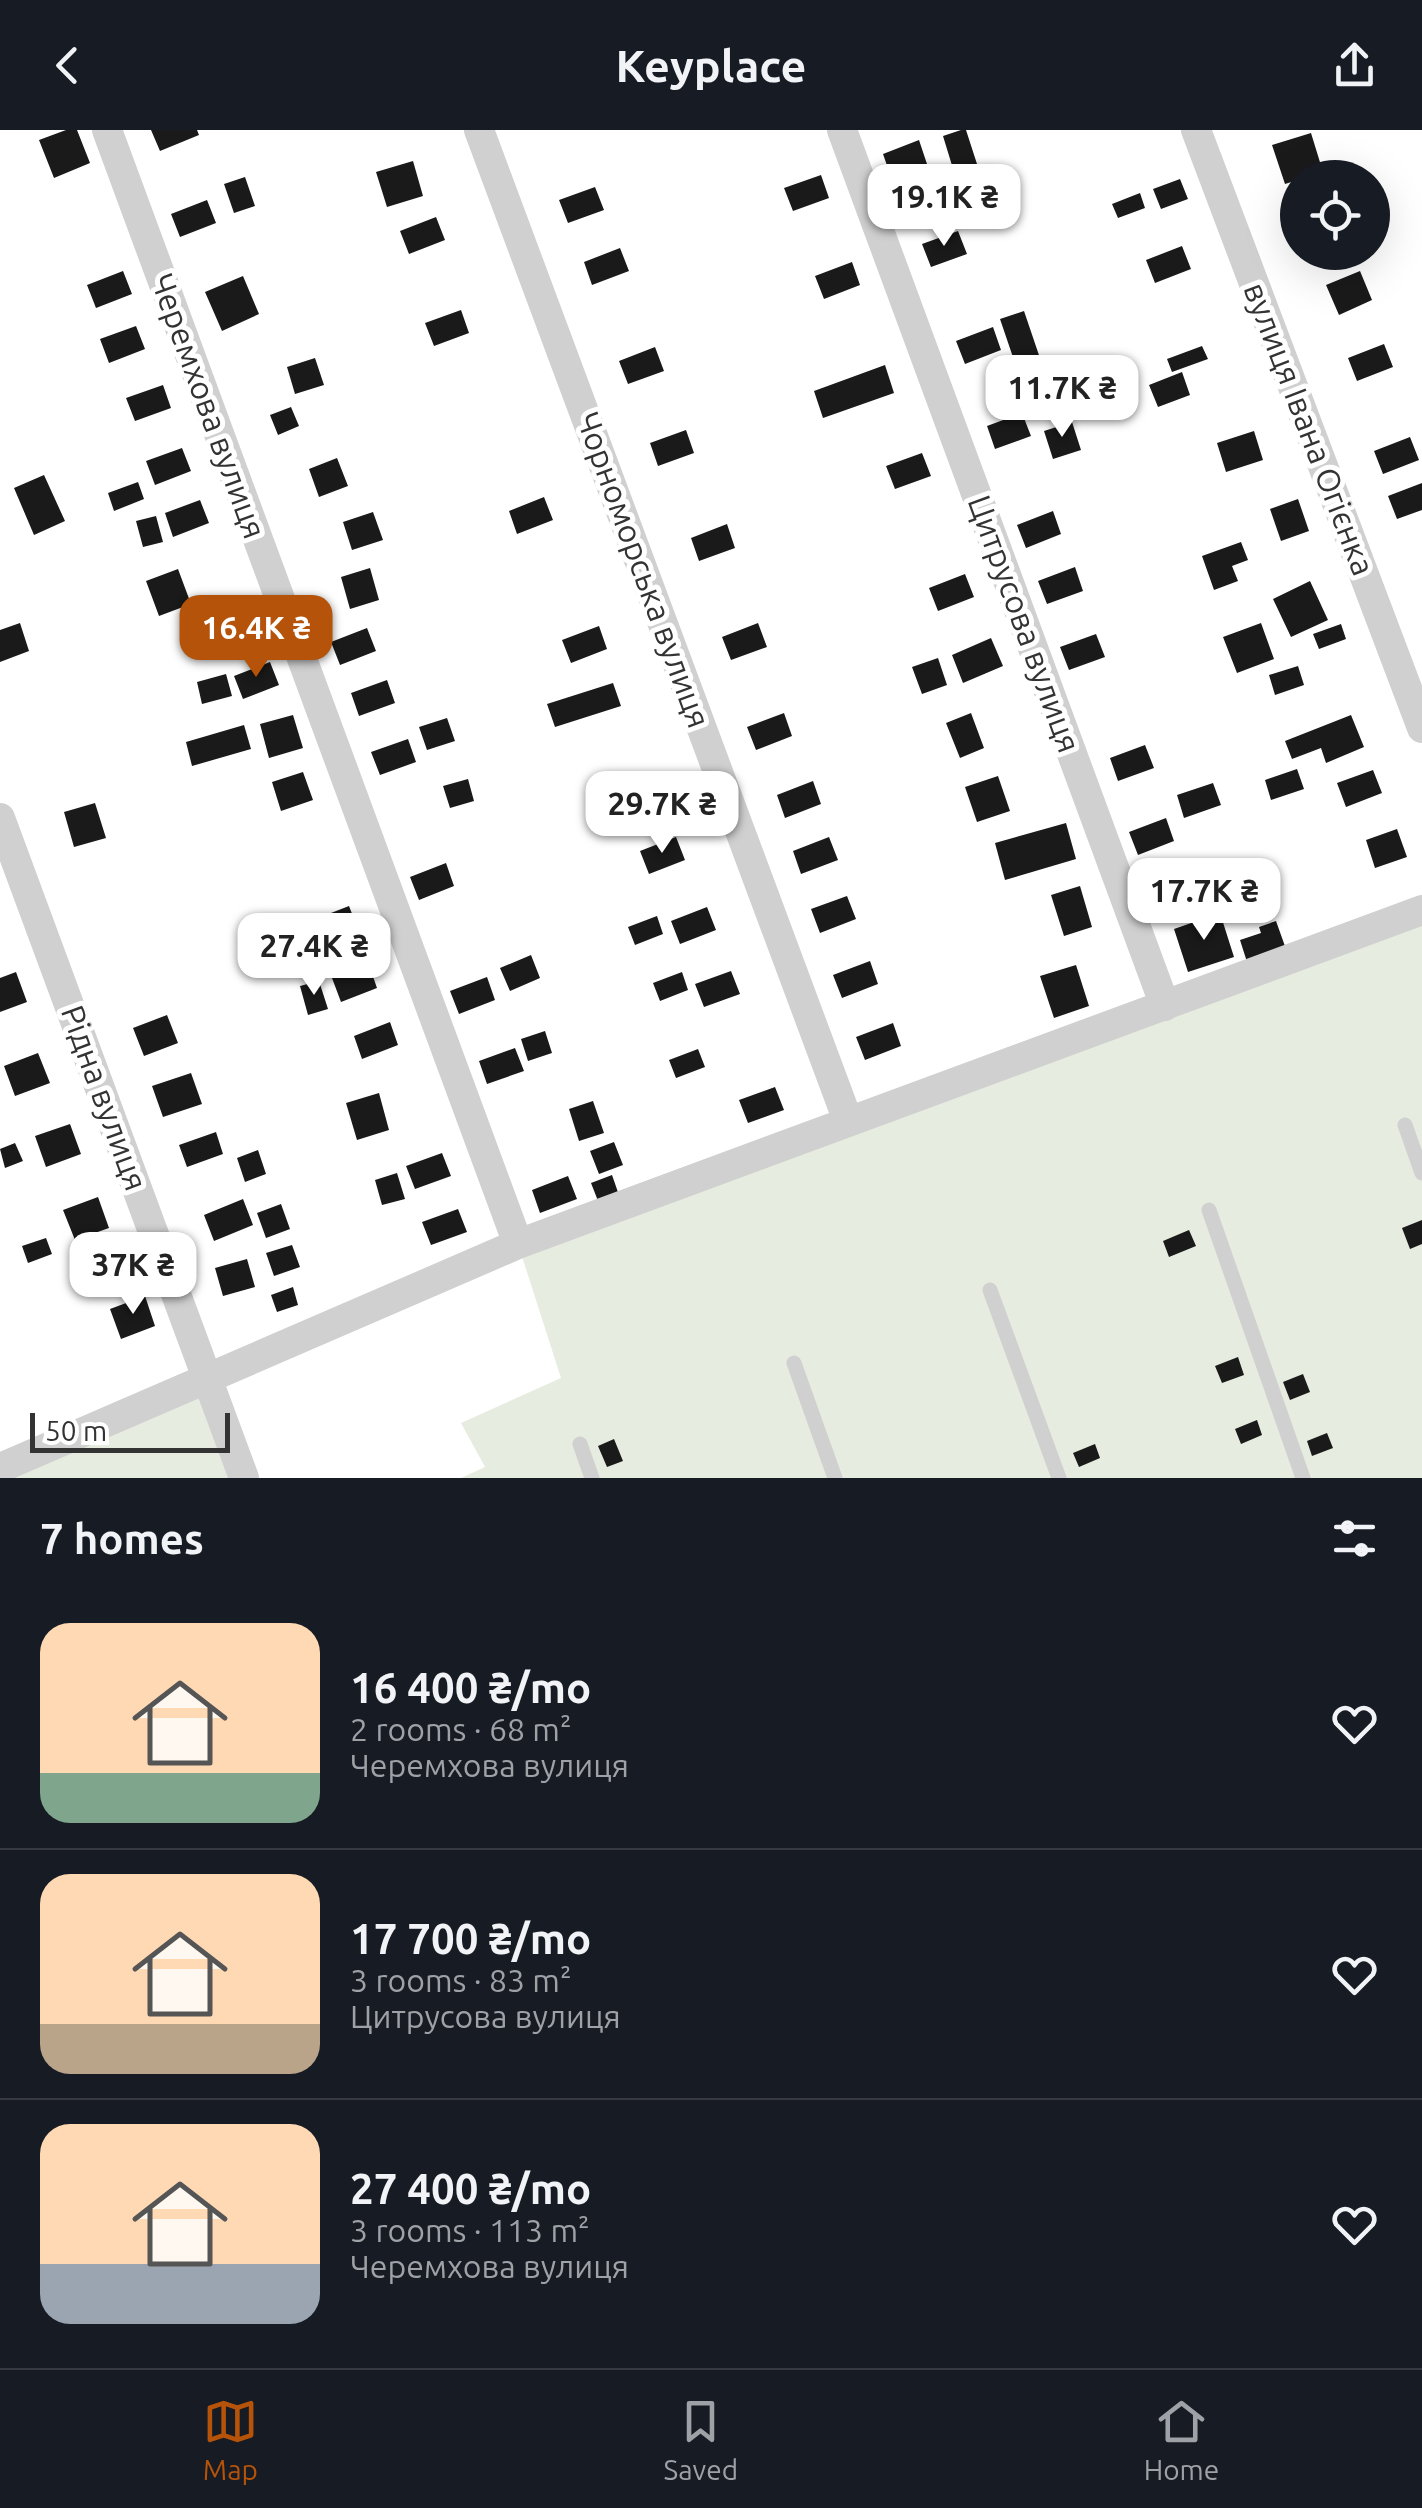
<!DOCTYPE html>
<html lang="en">
<head>
<meta charset="utf-8">
<style>
	:root { --surface:#171b24; --page:#242831; --text:#f1f3f6; --muted:#9ea1a6; --line:#363941; --accent:#b45309 }
	body { margin:0; font-family:Ubuntu,sans-serif; background:var(--page); color:var(--text); height:100vh; display:flex; flex-direction:column; font-size:38px; white-space:nowrap }
	* { box-sizing:border-box; margin:0 }
	p { font-size:32px; color:var(--muted) }
	.icon { flex:none; width:55px; height:55px; fill:none; stroke:currentColor; stroke-width:2; stroke-linecap:round; stroke-linejoin:round }
	.map { position:relative; height:1348px; overflow:hidden }
	.drawer { display:flex; flex-direction:column; background:var(--surface); flex:1 }
	.drawer>* { flex:none }
	.buttons { position:absolute; left:1280px; top:30px; display:grid; gap:20px }
	.buttons a { display:grid; place-items:center; width:110px; height:110px; border-radius:50%; background:var(--surface); box-shadow:0 10px 40px #0002; font-size:50px }
	.scale { position:absolute; left:30px; bottom:25px; width:200px; box-sizing:border-box; padding-left:10px; border:5px solid #333; border-top:0; font-size:28px; line-height:35px; white-space:nowrap; color:#333; -webkit-text-stroke:8px #fff; paint-order:stroke }
	.price { position:absolute; translate:-50% -85px; padding:0 22px; border-radius:20px; background:#fff; color:#222; font-size:32px; line-height:65px; filter:drop-shadow(0 2px 5px #0008) }
	.price::after { content:''; position:absolute; left:50%; top:60px; width:30px; height:22px; margin-left:-15px; background:inherit; clip-path:polygon(0 0,100% 0,50% 100%) }
	.price.selected { background:var(--accent); color:#fff }
	ul { padding:0; list-style:none }
	li { display:flex; align-items:center; gap:30px; height:250px; padding:0 40px }
	li+li { border-top:2px solid var(--line) }
	li span { display:grid; place-items:center; flex:none; width:280px; height:200px; border-radius:30px; color:#555 }
	li>.icon { margin-inline-start:auto }
	span .icon { width:120px; height:120px; fill:#fffc; stroke-width:1 }
	li b { font-size:42px }
	h2 { display:flex; justify-content:space-between; align-items:center; height:120px; padding:0 40px; font-size:42px }
	header { display:flex; justify-content:space-between; align-items:center; height:130px; padding:0 40px; background:var(--surface); font-size:45px; font-weight:700 }
	.dock { display:flex; justify-content:space-around; align-items:center; height:140px; border-top:2px solid var(--line); background:var(--surface); font-size:28px; color:var(--muted) }
	.dock a { display:grid; justify-items:center; gap:5px }
	.dock .selected { color:var(--accent) }
	.map>svg:first-child { display:block }
	.green { fill:#e6ecdf }
	.building { fill:#1a1a1a }
	.lines { fill:none; stroke-linecap:round; stroke-linejoin:round }
	.service { stroke:#d0d0d0; stroke-width:15 }
	.minor { stroke:#d0d0d0; stroke-width:30 }
	.labels { text-anchor:middle; stroke-width:10; stroke-linejoin:round; paint-order:stroke }
	.street-label { font-size:32px; fill:#333; stroke:#fff }
</style>
</head>
<body>
<header><svg class="icon" aria-label="back" viewBox="0 0 24 24"><path d="M15 5l-7 7 7 7"/></svg>Keyplace<svg class="icon" aria-label="share" viewBox="0 0 24 24"><path d="M12 15V3M7 8l5-5 5 5M5 13v7h14v-7"/></svg></header>
<div class="map">
<svg width="1422" height="1348" viewBox="0 0 1422 1348">
	<rect width="100%" height="100%" fill="#fff"/>
	<path class="green" d="M1422,780v568h-961l24,-11 -24,-44 100,-45 -43,-134z
		M207,1249l37,99h-244z"/>
	<path class="building" d="M66,0h11l13,33 -36,15 -15,-38z
		M151,0h46l2,5 -39,16z
		M961,0h5l11,34 -23,8 -11,-36z
		M1311,3l12,39 -25,6v2l-13,4 -13,-39z
		M919,10l8,24 -36,13 -8,-23z
		M413,31l10,35 -36,11 -11,-35z
		M821,45l8,23 -36,13 -9,-23z
		M245,47l10,29 -21,7 -10,-29z
		M1180,49l8,20 -27,10 -8,-20z
		M595,57l9,23 -36,13 -9,-23z
		M1140,63l5,15 -27,10 -6,-14z
		M207,70l9,23 -36,14 -9,-23z
		M436,87l9,23 -36,14 -9,-23z
		M958,101l9,23 -36,13 -9,-23z
		M1182,116l9,23 -36,14 -9,-23z
		M620,118l9,23 -37,14 -8,-23z
		M852,132l8,23 -36,14 -9,-23z
		M123,141l9,23 -36,14 -9,-23z
		M1360,141l12,29 -33,15 -13,-30z
		M243,146l16,38 -37,17 -17,-39z
		M461,180l8,23 -35,13 -9,-23z
		M1024,181l19,56 -24,8 -19,-56z
		M136,196l9,23 -36,14 -9,-24z
		M993,197l8,23 -36,14 -9,-23z
		M1384,214l9,23 -36,14 -9,-23z
		M1202,216l6,13 -36,13 -5,-13z
		M655,217l9,24 -36,13 -9,-23z
		M315,228l9,27 -29,9 -8,-27z
		M885,235l9,28 -71,25 -9,-27z
		M1182,242l8,23 -32,12 -9,-22z
		M163,255l8,23 -36,13 -9,-23z
		M291,277l8,19 -21,9 -8,-20z
		M1022,283l9,23 -36,13 -8,-23z
		M1072,292l9,28 -28,9 -9,-28z
		M686,300l8,23 -36,13 -8,-23z
		M1254,301l9,29 -37,12 -9,-29z
		M1410,307l9,23 -36,14 -9,-23z
		M182,318l9,23 -36,14 -9,-24z
		M922,323l9,23 -36,13 -9,-23z
		M337,328l11,28 -29,11 -10,-28z
		M44,345l21,46 -31,14 -20,-47z
		M138,352l6,17 -30,12 -6,-18z
		M1422,353v27l-25,9 -9,-23z
		M544,367l9,23 -36,14 -8,-23z
		M1298,369l11,32 -28,10 -11,-32z
		M200,370l9,23 -36,14 -8,-24z
		M1053,381l8,23 -35,14 -9,-23z
		M373,382l10,28 -31,10 -9,-28z
		M156,386l7,26 -20,5 -7,-26z
		M727,394l8,24 -36,13 -8,-23z
		M1241,412l7,18 -16,6 6,15 -24,9 -12,-34z
		M1075,437l8,24 -36,13 -9,-23z
		M370,438l9,32 -29,9 -9,-32z
		M178,439l13,35 -32,12 -13,-35z
		M965,444l9,23 -36,14 -9,-23z
		M1310,451l18,39 -37,17 -18,-38z
		M244,486l9,23 -37,13 -8,-23z
		M20,493l9,28 -29,11v-32z
		M758,493l9,24 -36,13 -9,-23z
		M1261,493l13,36 -37,14 -14,-36z
		M1341,494l5,15 -27,10 -6,-15z
		M599,496l8,23 -36,14 -9,-23z
		M367,498l9,23 -36,14 -9,-23z
		M1096,504l9,23 -36,13 -9,-23z
		M991,508l12,28 -40,17 -11,-28z
		M938,528l9,27 -25,9 -10,-27z
		M270,532l9,23 -36,14 -9,-23z
		M1298,536l6,19 -29,10 -6,-20z
		M226,544l6,22 -30,8 -5,-22z
		M387,550l8,23 -36,13 -8,-23z
		M613,553l8,23 -66,21 -8,-23z
		M784,583l8,23 -36,14 -9,-23z
		M971,583l13,35 -24,10 -14,-35z
		M293,585l10,33 -34,10 -9,-34z
		M1351,585l13,32 -38,16 -5,-15 -29,11 -7,-18z
		M447,588l8,23 -28,9 -8,-23z
		M244,595l7,24 -59,17 -6,-24z
		M408,609l8,23 -36,13 -9,-23z
		M1145,615l9,23 -36,13 -8,-23z
		M1297,639l7,20 -33,11 -6,-20z
		M1373,640l9,23 -36,14 -9,-24z
		M303,642l10,28 -32,11 -9,-29z
		M998,646l12,35 -33,11 -12,-35z
		M655,648l8,23 -35,14 -9,-23z
		M468,649l6,22 -24,7 -7,-22z
		M813,651l8,23 -36,14 -8,-23z
		M1213,653l8,22 -37,13 -7,-23z
		M95,673l11,35 -32,9 -10,-35z
		M1166,688l8,23 -36,14 -9,-23z
		M1066,693l10,36 -71,21 -10,-37z
		M1397,699l10,28 -32,11 -9,-28z
		M676,707l9,23 -36,14 -9,-23z
		M829,707l9,23 -37,14 -8,-23z
		M446,733l8,23 -35,14 -9,-23z
		M1080,756l12,41 -28,9 -13,-41z
		M847,766l9,23 -36,14 -9,-24z
		M349,776l9,23 -37,14 -8,-23z
		M707,777l9,23 -36,14 -9,-23z
		M1220,783l14,44 -46,15 -14,-43z
		M657,786l6,18 -28,11 -7,-18z
		M1276,791l10,28 -39,13 -7,-22 21,-7 -2,-6z
		M531,825l9,23 -30,13 -10,-23z
		M870,831l8,23 -36,14 -9,-23z
		M369,835l8,23 -36,14 -9,-24z
		M1076,835l13,41 -35,12 -14,-42z
		M731,841l9,23 -36,13 -9,-23z
		M16,842l11,30 -27,10v-34z
		M682,842l6,18 -28,11 -7,-18z
		M487,847l8,23 -36,14 -9,-23z
		M319,851l9,28 -20,6 -8,-29z
		M167,885l11,28 -34,13 -11,-28z
		M390,892l8,23 -36,14 -8,-23z
		M893,893l8,23 -36,14 -9,-23z
		M545,901l7,22 -24,8 -7,-22z
		M515,918l9,23 -37,13 -8,-23z
		M698,919l7,18 -29,11 -7,-18z
		M38,923l12,30 -35,13 -11,-30z
		M191,943l11,31 -39,13 -11,-31z
		M775,957l9,23 -36,13 -9,-23z
		M379,963l10,37 -32,10 -11,-37z
		M593,971l11,32 -25,8 -10,-32z
		M70,994l11,30 -35,13 -11,-31z
		M216,1002l7,22 -36,13 -8,-22z
		M614,1012l9,23 -24,9 -9,-23z
		M15,1013l8,18 -18,7 -5,-19z
		M258,1020l8,24 -21,8 -8,-24z
		M442,1023l9,23 -36,13 -9,-23z
		M397,1043l8,26 -23,6 -7,-25z
		M612,1045l8,23 -20,8 -9,-23z
		M568,1046l9,23 -37,14 -8,-23z
		M98,1067l11,31 -34,12 -12,-30z
		M243,1069l10,26 -39,16 -10,-26z
		M281,1074l9,25 -24,9 -9,-25z
		M458,1079l9,23 -36,13 -9,-23z
		M1422,1090v24l-12,5 -8,-21z
		M1189,1100l7,16 -27,11 -6,-16z
		M46,1108l6,16 -24,9 -6,-17z
		M292,1115l8,22 -26,9 -8,-23z
		M247,1129l8,28 -32,9 -8,-28z
		M293,1157l5,18 -21,7 -6,-17z
		M145,1166l10,30 -34,13 -11,-30z
		M1238,1227l6,18 -22,8 -7,-17z
		M1303,1244l7,18 -20,8 -7,-18z
		M1257,1290l5,15 -21,9 -6,-15z
		M1327,1303l6,15 -21,8 -5,-15z
		M614,1309l9,22 -16,6 -9,-21z
		M1095,1314l5,14 -21,9 -6,-14z"/>
	<g class="lines">
		<path class="service" d="M1405,995l17,48
			M1209,1080l94,268
			M990,1160l69,188
			M794,1233l41,115
			M580,1314l12,34"/>
		<path class="minor" d="M107,0l411,1114
			M479,0l369,991
			M842,0l323,876
			M1196,0l226,598
			M0,688l244,660
			M0,1338l518,-224 904,-334"/>
	</g>
	<g class="labels">
		<g class="street-label">
			<text transform="translate(208 276) rotate(70)" y="11">Черемхова вулиця</text>
			<text transform="translate(1309 299) rotate(69)" y="11">вулиця Івана Огієнка</text>
			<text transform="translate(643 440) rotate(70)" y="11">Чорноморська вулиця</text>
			<text transform="translate(1024 494) rotate(70)" y="11">Цитрусова вулиця</text>
			<text transform="translate(104 968) rotate(70)" y="11">Рідна вулиця</text>
		</g>
	</g>
</svg>
<div class="buttons">
<a><svg class="icon" aria-label="locate" viewBox="0 0 24 24"><circle cx="12" cy="12" r="6"/><path d="M12 2v4M12 18v4M2 12h4M18 12h4"/></svg></a>
</div>
<div class="scale">50 m</div>
<b class="price" style="left:944px;top:119px">19.1K ₴</b>
<b class="price" style="left:1062px;top:310px">11.7K ₴</b>
<b class="price selected" style="left:256px;top:550px">16.4K ₴</b>
<b class="price" style="left:662px;top:726px">29.7K ₴</b>
<b class="price" style="left:1204px;top:813px">17.7K ₴</b>
<b class="price" style="left:314px;top:868px">27.4K ₴</b>
<b class="price" style="left:133px;top:1187px">37K ₴</b>
</div>
<section class="drawer">
<h2>7 homes<svg class="icon" aria-label="filters" viewBox="0 0 24 24"><path d="M4 7h16M4 17h16"/><circle cx="9" cy="7" r="2"/><circle cx="15" cy="17" r="2"/></svg></h2>
<ul>
<li><span style="background:linear-gradient(#ffd9b3 75%,#7fa58c 0)"><svg class="icon" aria-label="home" viewBox="0 0 24 24"><path d="M3 11l9-7 9 7M6 9v11h12V9"/></svg></span><div><b>16 400 ₴/mo</b><p>2 rooms · 68 m²</p><p>Черемхова вулиця</p></div><svg class="icon" aria-label="heart" viewBox="0 0 24 24"><path d="M12 20l-8-8c-3-5 5-10 8-4 3-6 11-1 8 4z"/></svg></li>
<li><span style="background:linear-gradient(#ffd9b3 75%,#b9a48a 0)"><svg class="icon" aria-label="home" viewBox="0 0 24 24"><path d="M3 11l9-7 9 7M6 9v11h12V9"/></svg></span><div><b>17 700 ₴/mo</b><p>3 rooms · 83 m²</p><p>Цитрусова вулиця</p></div><svg class="icon" aria-label="heart" viewBox="0 0 24 24"><path d="M12 20l-8-8c-3-5 5-10 8-4 3-6 11-1 8 4z"/></svg></li>
<li><span style="background:linear-gradient(#ffd9b3 70%,#9aa5b1 0)"><svg class="icon" aria-label="home" viewBox="0 0 24 24"><path d="M3 11l9-7 9 7M6 9v11h12V9"/></svg></span><div><b>27 400 ₴/mo</b><p>3 rooms · 113 m²</p><p>Черемхова вулиця</p></div><svg class="icon" aria-label="heart" viewBox="0 0 24 24"><path d="M12 20l-8-8c-3-5 5-10 8-4 3-6 11-1 8 4z"/></svg></li>
</ul>
</section>
<nav class="dock">
<a class="selected"><svg class="icon" aria-label="map" viewBox="0 0 24 24"><path d="M3 6l6-2 6 2 6-2v14l-6 2-6-2-6 2zM9 4v14M15 6v14"/></svg>Map</a>
<a><svg class="icon" aria-label="saved" viewBox="0 0 24 24"><path d="M7 4h10v16l-5-4-5 4z"/></svg>Saved</a>
<a><svg class="icon" aria-label="home" viewBox="0 0 24 24"><path d="M3 11l9-7 9 7M6 9v11h12V9"/></svg>Home</a>
</nav>
</body>
</html>
